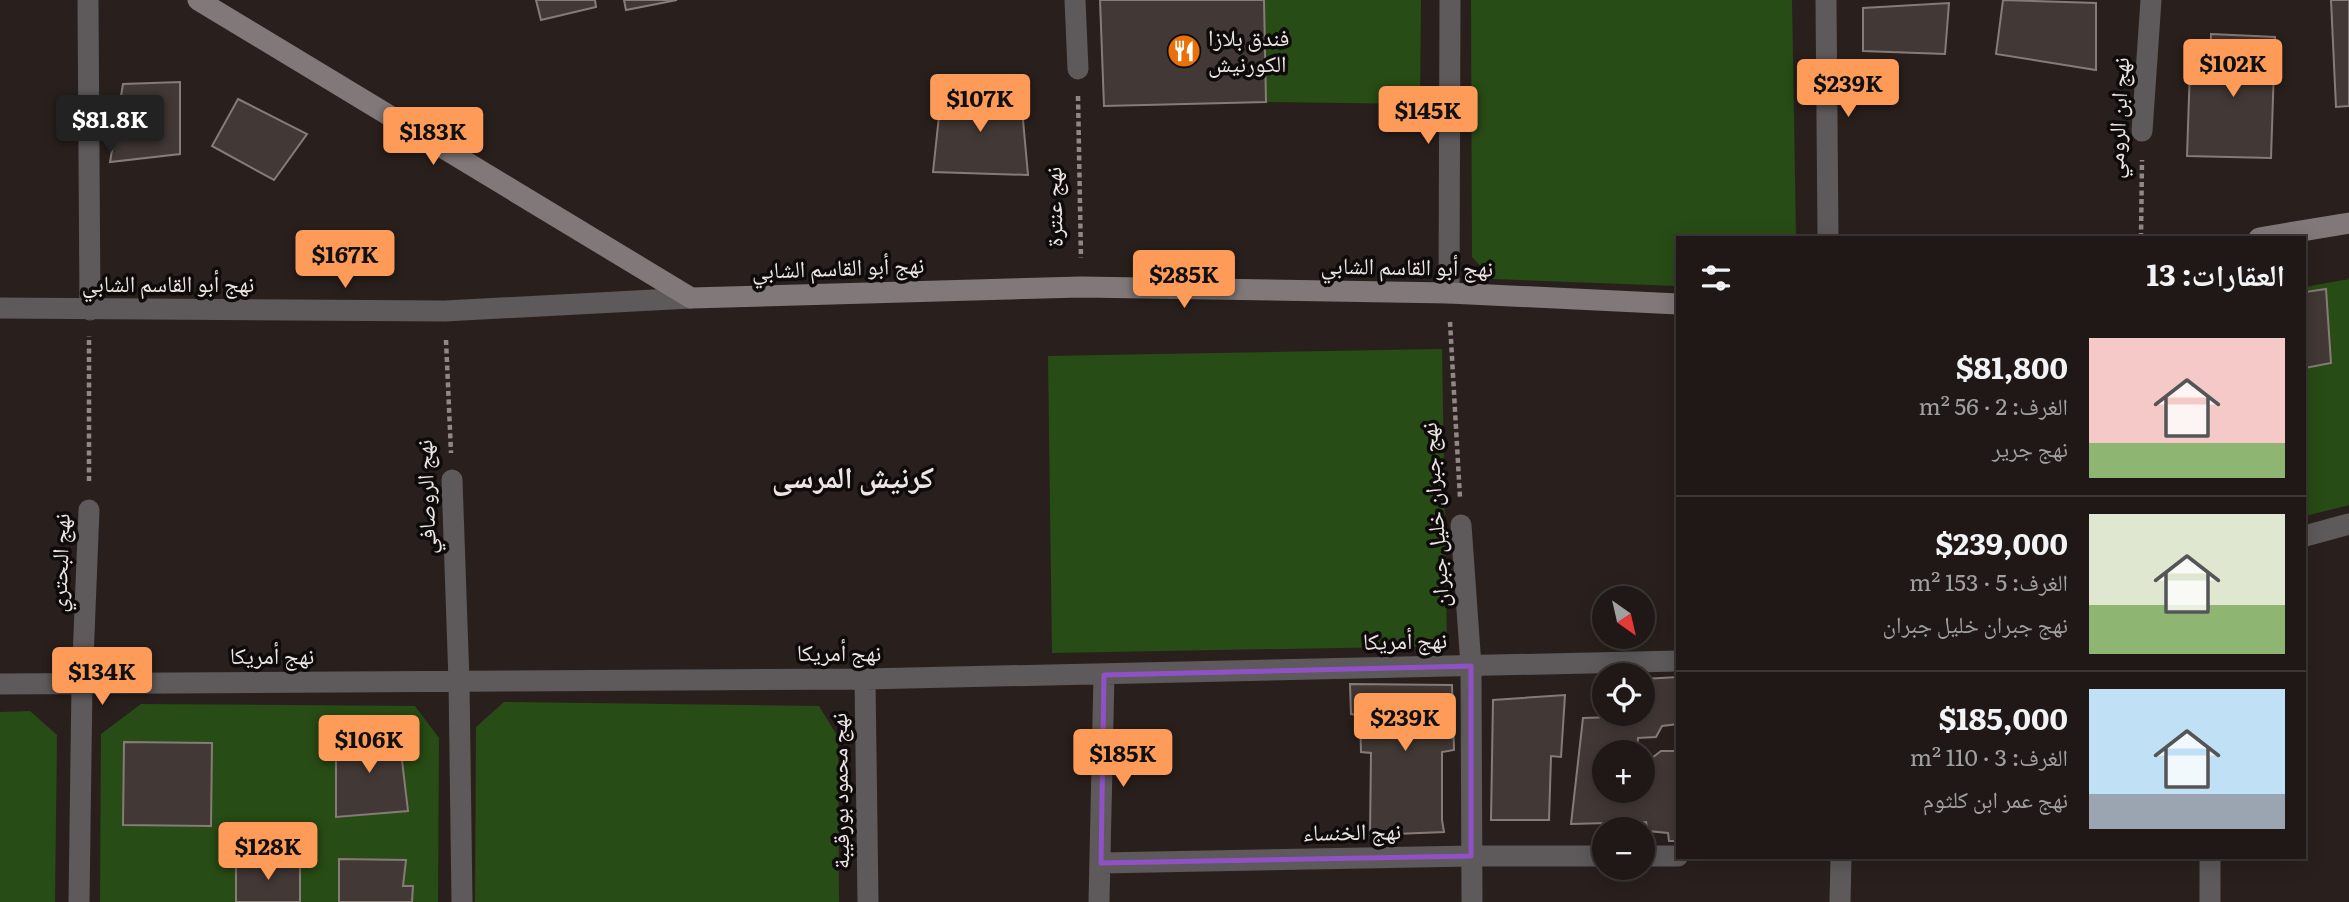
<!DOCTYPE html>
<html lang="ar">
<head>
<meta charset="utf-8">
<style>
	:root { --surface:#1f1816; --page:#27211f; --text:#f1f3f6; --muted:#a1a0a1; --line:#3c3735; --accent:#fe9b59 }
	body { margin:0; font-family:Literata,"Noto Naskh Arabic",serif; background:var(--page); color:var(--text); direction:rtl; height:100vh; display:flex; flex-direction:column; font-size:26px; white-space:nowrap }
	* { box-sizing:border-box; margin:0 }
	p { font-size:23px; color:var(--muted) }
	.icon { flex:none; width:38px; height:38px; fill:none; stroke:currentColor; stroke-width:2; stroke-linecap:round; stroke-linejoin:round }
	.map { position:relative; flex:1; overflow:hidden; direction:ltr }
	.details { position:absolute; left:1676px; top:236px; width:630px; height:623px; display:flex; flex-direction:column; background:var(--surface); border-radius:0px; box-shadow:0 4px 18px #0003,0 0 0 2px var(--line); direction:rtl }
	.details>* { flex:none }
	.needle { width:46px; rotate:146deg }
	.controls { position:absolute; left:1592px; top:586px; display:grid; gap:14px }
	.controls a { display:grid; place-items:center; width:63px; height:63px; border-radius:50%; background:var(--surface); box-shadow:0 4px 18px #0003,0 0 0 2px var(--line); font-size:35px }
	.price { position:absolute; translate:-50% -60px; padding:0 16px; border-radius:7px; background:var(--accent); color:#111; font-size:23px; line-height:46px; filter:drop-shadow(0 2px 4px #0008) }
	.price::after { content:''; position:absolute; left:50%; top:42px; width:21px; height:16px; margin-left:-10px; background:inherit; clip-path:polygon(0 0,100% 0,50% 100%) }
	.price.selected { background:#222; color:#fff }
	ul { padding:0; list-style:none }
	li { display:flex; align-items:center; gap:21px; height:175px; padding:0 21px }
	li+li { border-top:2px solid var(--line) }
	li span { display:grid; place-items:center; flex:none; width:196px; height:140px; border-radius:0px; color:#555 }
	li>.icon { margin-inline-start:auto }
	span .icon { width:84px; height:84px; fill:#fffc; stroke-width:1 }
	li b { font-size:30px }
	h2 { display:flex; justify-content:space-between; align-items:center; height:84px; padding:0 21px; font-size:30px }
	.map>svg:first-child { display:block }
	.green { fill:#284c15 }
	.building { fill:#423835; stroke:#867b77; stroke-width:2 }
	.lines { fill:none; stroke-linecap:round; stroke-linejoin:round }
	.path { stroke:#908886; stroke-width:4.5; stroke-dasharray:5 3.5; stroke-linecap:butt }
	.street { stroke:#5e595a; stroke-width:21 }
	.secondary { stroke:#807879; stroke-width:21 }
	.marked { fill:none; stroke:#9151c6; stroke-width:5; stroke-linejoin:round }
	.labels { text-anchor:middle; stroke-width:7; stroke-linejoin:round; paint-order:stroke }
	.poi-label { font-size:23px; fill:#ebe5e3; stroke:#0f0b0a; text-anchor:start }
	.street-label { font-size:23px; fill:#ebe5e3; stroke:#0f0b0a }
	.district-label { font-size:30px; font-weight:bold; fill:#ebe5e3; stroke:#0f0b0a }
</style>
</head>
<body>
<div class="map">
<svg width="2349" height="902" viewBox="0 0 2349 902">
	<rect width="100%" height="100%" fill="#29201d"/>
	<path class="green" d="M1264,0h157l-1,104 -154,-2z
		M1471,0h321l4,238h-118v48l-185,-7 -21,-22z
		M2349,279v226l-44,11v-229z
		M1442,349l5,297 -395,7 -4,-297z
		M504,702l315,4 19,31 1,165h-364l1,-175z
		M141,704l274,2 24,32 -1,164h-338l1,-168z
		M30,711l27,24 -2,167h-55v-190z"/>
	<path class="building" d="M536,0h59l1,7 -55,13z
		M624,0h53l-51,10z
		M1100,0h164l2,102 -162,4z
		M2003,0l93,3v67l-100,-16z
		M2331,0h18v106l-13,1z
		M1949,3l-4,51 -82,-3v-43z
		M2211,34l64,3 -4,121 -84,-2 3,-88 20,1z
		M180,82v72l-70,8 13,-78z
		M942,88l79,10 7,77 -95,-3z
		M238,99l69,35 -33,46 -62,-34z
		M2326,289l5,74 -26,5v-76z
		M1678,677v47l-16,2 -6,11 -18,1 -1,14h-32v39h38v-31l5,1 13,-10h17v90h-9l-1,-8 -20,-2 -2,-9 -75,2 12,-106 31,-1 3,-3h26v-35z
		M1350,684l102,1 2,65 -12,2v68l2,12 -74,3 1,-82 -10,-1 -1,-37 -9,-1z
		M1565,695l-4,62 -10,-1 -2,64h-58l2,-120z
		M336,735h63l9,76 -72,6z
		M124,742l88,1 -1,83 -88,-1z
		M339,859l67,1 -3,26h10l-1,16h-73z
		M300,862v40h-64v-39z"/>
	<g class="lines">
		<path class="path" d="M1078,96l3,162
			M2141,238l1,-78
			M1450,322l10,176
			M446,340l5,113
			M89,481v-145"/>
		<path class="street" d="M88,0l2,310
			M1075,0l3,69
			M1826,0l2,238
			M2142,131l9,-131
			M1449,293l1,-293
			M0,308l445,3 246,-13
			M452,480l7,201 3,221
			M1461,525l10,141 1,236
			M2305,536l44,-12
			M865,679l3,223
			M0,684l865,-5 813,-18
			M1643,856h35
			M1101,863l370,-7h134
			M79,902l3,-218 7,-174
			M1099,902l5,-227
			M1840,902l1,-44
			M2210,902v-44"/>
		<path class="secondary" d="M198,0l493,298 390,-11 368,6 229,11
			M2259,238l90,-15"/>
	</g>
	<path class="marked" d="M1471,666v190l-370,7 3,-188z"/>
	<defs>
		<symbol id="restaurant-disc" viewBox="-11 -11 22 22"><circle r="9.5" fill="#e8710a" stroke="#0f0b0a"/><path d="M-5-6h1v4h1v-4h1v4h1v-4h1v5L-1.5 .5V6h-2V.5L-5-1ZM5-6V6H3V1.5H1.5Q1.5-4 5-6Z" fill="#fff"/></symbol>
	</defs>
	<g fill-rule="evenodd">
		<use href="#restaurant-disc" x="1165" y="32" width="38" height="38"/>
	</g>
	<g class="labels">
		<g class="poi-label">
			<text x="1208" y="46">فندق بلازا<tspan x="1208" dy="26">الكورنيش</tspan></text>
		</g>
		<g class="street-label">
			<text transform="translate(2118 118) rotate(-87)" y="8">نهج ابن الرومي</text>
			<text transform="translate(1054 207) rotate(-91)" y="8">نهج عنترة</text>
			<text transform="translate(1407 267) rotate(1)" y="8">نهج أبو القاسم الشابي</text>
			<text transform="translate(838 268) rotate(-2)" y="8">نهج أبو القاسم الشابي</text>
			<text x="168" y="292">نهج أبو القاسم الشابي</text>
			<text transform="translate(426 497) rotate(-92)" y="8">نهج الروصافي</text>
			<text transform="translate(1435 515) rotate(-94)" y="8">نهج جبران خليل جبران</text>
			<text transform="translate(60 563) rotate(-88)" y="8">نهج البحتري</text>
			<text transform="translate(1405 641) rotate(-1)" y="8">نهج أمريكا</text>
			<text x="839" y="661">نهج أمريكا</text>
			<text x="272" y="664">نهج أمريكا</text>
			<text transform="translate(840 791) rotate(-91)" y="8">نهج محمود بورقيبة</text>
			<text transform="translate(1352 832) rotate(-1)" y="8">نهج الخنساء</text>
		</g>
		<g class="district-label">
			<text x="853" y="488">كرنيش المرسى</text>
		</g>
	</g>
</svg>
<div class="controls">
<a><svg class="needle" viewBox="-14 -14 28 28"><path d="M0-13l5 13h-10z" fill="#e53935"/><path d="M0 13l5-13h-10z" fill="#a1a0a1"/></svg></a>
<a><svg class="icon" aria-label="locate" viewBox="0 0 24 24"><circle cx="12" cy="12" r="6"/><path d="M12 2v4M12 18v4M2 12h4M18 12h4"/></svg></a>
<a>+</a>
<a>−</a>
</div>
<b class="price" style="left:2233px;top:99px">$102K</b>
<b class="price" style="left:1848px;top:119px">$239K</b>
<b class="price" style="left:980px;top:134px">$107K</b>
<b class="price" style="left:1428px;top:146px">$145K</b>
<b class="price selected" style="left:110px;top:155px">$81.8K</b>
<b class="price" style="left:433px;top:167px">$183K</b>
<b class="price" style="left:345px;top:290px">$167K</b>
<b class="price" style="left:1184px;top:310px">$285K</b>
<b class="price" style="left:102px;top:707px">$134K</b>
<b class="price" style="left:1405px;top:753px">$239K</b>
<b class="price" style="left:369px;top:775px">$106K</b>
<b class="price" style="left:1123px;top:789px">$185K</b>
<b class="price" style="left:268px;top:882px">$128K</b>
<section class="details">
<h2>العقارات: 13<svg class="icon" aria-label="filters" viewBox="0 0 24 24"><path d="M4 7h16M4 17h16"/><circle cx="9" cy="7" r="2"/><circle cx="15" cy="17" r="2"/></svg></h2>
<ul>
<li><span style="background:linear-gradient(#f6c9c9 75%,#8fb573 0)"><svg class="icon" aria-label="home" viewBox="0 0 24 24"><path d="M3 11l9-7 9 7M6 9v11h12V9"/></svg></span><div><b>$81,800</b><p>الغرف: 2 · 56 m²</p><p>نهج جرير</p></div></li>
<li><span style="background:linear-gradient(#dfe7d0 65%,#8fb573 0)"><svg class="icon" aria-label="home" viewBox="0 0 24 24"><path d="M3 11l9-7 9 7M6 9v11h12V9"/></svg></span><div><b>$239,000</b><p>الغرف: 5 · 153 m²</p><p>نهج جبران خليل جبران</p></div></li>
<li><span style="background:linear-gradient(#bfe0f5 75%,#9aa5b1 0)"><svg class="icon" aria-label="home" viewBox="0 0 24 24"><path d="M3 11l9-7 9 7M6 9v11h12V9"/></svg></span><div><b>$185,000</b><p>الغرف: 3 · 110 m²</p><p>نهج عمر ابن كلثوم</p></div></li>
</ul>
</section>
</div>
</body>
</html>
